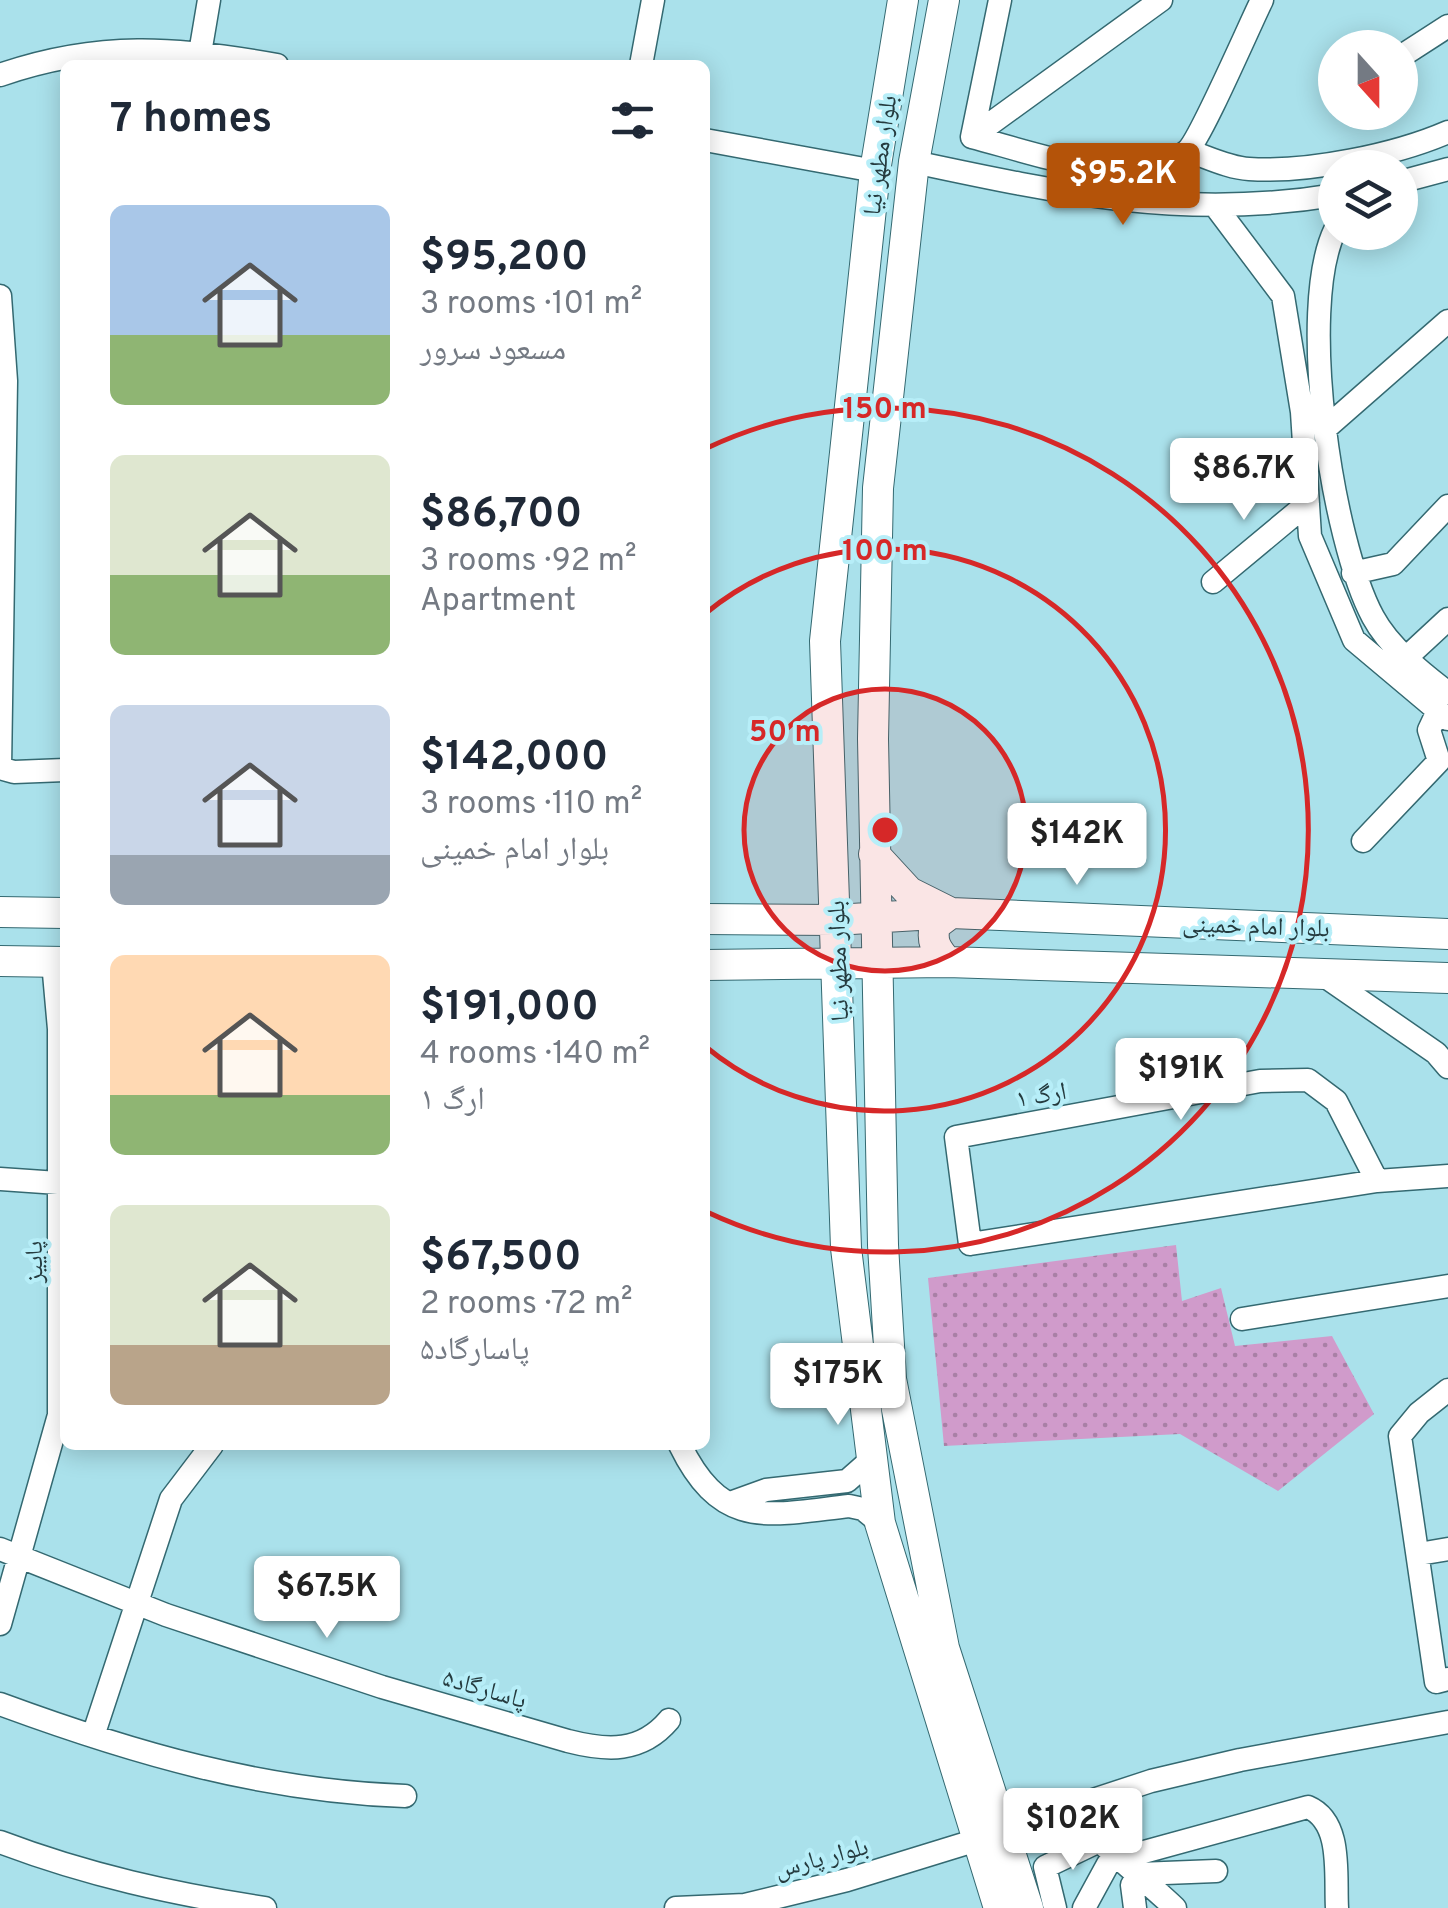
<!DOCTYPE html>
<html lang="en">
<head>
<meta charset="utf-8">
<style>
	:root { --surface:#fff; --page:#f2f2f3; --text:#1f2937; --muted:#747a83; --accent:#b45309 }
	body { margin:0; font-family:Overpass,"Noto Naskh Arabic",sans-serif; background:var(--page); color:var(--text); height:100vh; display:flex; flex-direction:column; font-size:38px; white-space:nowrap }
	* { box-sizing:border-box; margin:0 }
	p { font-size:32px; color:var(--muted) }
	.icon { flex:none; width:55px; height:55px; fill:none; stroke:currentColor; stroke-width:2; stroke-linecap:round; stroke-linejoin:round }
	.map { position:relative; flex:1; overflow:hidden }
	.drawer { position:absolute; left:60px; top:60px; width:650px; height:1390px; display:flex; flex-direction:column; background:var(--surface); border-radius:15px; box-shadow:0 5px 25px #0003 }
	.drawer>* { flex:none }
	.needle { width:65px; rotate:159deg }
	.buttons { position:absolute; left:1318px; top:30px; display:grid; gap:20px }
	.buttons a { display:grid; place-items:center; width:100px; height:100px; border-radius:50%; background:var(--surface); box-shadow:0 5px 25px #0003; font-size:50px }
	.price { position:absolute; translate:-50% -85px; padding:0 22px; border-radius:10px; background:#fff; color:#222; font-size:32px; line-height:65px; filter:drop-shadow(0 2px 5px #0008) }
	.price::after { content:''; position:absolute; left:50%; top:60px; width:30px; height:22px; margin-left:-15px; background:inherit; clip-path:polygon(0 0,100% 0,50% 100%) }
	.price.current { background:var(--accent); color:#fff }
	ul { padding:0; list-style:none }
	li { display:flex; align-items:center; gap:30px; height:250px; padding:0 50px }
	li span { display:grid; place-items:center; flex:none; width:280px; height:200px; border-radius:15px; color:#555 }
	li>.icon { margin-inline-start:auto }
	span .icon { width:120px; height:120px; fill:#fffc; stroke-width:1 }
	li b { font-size:42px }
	h2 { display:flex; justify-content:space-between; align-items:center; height:120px; padding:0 50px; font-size:42px }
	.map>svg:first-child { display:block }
	.park { fill:url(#park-dots) }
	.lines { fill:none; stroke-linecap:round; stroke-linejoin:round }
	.minor-casing { stroke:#346971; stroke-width:25 }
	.major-casing { stroke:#346971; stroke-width:32 }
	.minor { stroke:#fff; stroke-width:22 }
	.major { stroke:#fff; stroke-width:30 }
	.ring { fill:none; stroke:#d62828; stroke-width:5 }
	.labels { text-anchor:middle; stroke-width:8; stroke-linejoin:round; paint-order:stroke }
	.street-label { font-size:25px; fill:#253b3f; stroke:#b7eef8 }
	.centre { fill:#d62828; stroke:#b7eef8; stroke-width:5 }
	.ring-label { font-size:30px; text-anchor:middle; font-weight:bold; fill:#d62828; stroke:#b7eef8; stroke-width:8; stroke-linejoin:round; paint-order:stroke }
</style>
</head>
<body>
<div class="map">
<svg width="1448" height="1908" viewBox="0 0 1448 1908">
	<defs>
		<pattern id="park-dots" width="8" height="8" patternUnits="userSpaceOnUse" patternTransform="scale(2.5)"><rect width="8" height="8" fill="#d09bcb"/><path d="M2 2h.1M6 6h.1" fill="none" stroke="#a980a6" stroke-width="1.8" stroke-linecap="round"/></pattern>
	</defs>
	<rect width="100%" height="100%" fill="#aae1eb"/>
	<path class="park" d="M1176,1245l6,56 39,-13 14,58 97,-10 42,78 -96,77 -98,-57 -236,12 -16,-168z"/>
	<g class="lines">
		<defs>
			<path id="minor" d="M1000,0l-28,137c56,14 166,56 215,14 13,-11 63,-127 75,-151
				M1400,57l48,-31
				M198,65l11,-65
				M641,65l12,-65
				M0,75c98,-34 177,-28 277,-10
				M972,137l189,-137
				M705,140l170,31
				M1189,151c18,6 40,17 60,18 58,4 146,-14 199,-37
				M914,162c145,31 272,58 421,33
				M1400,182l48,-13
				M1216,207l67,89 19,116 8,124 44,104 94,79
				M1335,230c-38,79 -3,311 38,387 16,30 49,56 75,76
				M0,296l6,85 -6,387 14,4 51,-2
				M1326,428l122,-107
				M1353,573l40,-9 55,-58
				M1213,582l95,-79
				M1407,657l41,-38
				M1363,841l76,-80 -10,-31 9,-19
				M1323,975l113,78 12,14
				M0,1179l58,4
				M1377,1181l-41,-80 -28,-21 -48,1 -304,56 14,107 407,-63 71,-5
				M1242,1319l206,-33
				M1448,1390l-29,23 -19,23 36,246 12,-3
				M680,1445c42,86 88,70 169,61l14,3 17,14
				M730,1503l36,-13 81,-9 25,-22
				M0,1549l166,66 216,72 186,54c39,10 73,12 101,-21
				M1419,1554l29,-5
				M0,1624l59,-209v-386l-6,-67
				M0,1704c133,49 263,87 405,92
				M93,1736l78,-237 41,-54
				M1066,1809c34,36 73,65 109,99
				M1002,1830l149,-49 89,-21 208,-38
				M0,1842c87,33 173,52 265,66
				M1122,1858l186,-51c35,15 27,68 29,101
				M1139,1874l77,-3
				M1132,1885l3,23
				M676,1908l69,-3 102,-25 130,-40
				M1055,1908l-10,-41 52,-25
				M1084,1908l24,-44"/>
			<path id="major" d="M903,0l-28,171 -50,470 21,607 34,275 119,385
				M944,0l-30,162 -36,326 -5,251 10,506 8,134 53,269 84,260
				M874,854l35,38 42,21 -16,12c-4,17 1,24 12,37
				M0,912l65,1
				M705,919l130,1 116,-7 497,21
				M0,961l65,1
				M705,965l242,-3 501,16"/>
		</defs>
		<use href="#minor" class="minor-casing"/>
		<use href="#major" class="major-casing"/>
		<use href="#minor" class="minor"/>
		<use href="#major" class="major"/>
	</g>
	<circle cx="885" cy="830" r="141" fill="#d62828" fill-opacity=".12"/>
	<g class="ring">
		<circle cx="885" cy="830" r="141"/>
		<path d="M706 613A281 281 0 1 1 706 1047"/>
		<path d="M707 448A422 422 0 1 1 707 1212"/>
	</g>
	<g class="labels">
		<g class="street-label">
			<text transform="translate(879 155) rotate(-82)" y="9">بلوار مطهر نیا</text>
			<text transform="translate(1256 925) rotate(2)" y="9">بلوار امام خمینی</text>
			<text transform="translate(837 961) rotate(-92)" y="9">بلوار مطهر نیا</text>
			<text transform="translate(1041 1094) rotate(-10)" y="9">ارگ ۱</text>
			<text transform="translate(33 1262) rotate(-91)" y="9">پاییز</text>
			<text transform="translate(485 1688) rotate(16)" y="9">پاسارگاد۵</text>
			<text transform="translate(821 1857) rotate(-15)" y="9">بلوار پارس</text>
		</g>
	</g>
	<circle cx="885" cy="830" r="15" class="centre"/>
	<g class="ring-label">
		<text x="885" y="418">150 m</text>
		<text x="885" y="560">100 m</text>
		<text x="785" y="741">50 m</text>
	</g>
</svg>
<div class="buttons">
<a><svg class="needle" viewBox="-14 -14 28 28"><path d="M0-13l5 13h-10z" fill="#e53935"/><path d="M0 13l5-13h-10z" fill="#747a83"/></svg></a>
<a><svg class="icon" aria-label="layers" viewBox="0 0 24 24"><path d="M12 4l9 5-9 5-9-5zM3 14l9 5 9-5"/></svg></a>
</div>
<b class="price current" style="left:1123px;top:228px">$95.2K</b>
<b class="price" style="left:1244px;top:523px">$86.7K</b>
<b class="price" style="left:1077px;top:888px">$142K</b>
<b class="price" style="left:1181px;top:1123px">$191K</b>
<b class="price" style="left:838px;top:1428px">$175K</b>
<b class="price" style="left:327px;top:1641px">$67.5K</b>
<b class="price" style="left:1073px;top:1873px">$102K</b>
<section class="drawer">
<h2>7 homes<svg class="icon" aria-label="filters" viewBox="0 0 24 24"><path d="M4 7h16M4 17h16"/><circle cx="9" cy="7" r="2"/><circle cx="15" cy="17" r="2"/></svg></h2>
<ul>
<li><span style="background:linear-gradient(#a9c7e8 65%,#8fb573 0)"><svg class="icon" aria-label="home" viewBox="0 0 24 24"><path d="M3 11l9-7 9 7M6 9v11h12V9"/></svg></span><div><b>$95,200</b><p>3 rooms · 101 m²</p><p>مسعود سرور</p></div></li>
<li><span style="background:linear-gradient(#dfe7d0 60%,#8fb573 0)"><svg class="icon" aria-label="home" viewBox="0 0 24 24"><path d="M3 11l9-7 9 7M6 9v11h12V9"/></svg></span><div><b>$86,700</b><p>3 rooms · 92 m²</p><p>Apartment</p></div></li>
<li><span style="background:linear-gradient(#c9d6e8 75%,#9aa5b1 0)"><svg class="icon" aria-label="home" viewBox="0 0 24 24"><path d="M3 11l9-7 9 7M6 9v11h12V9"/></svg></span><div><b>$142,000</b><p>3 rooms · 110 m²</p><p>بلوار امام خمینی</p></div></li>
<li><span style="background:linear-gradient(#ffd9b3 70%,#8fb573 0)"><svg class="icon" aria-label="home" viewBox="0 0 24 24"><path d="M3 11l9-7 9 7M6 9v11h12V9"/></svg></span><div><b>$191,000</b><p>4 rooms · 140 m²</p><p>ارگ ۱</p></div></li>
<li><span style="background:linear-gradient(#dfe7d0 70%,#b9a48a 0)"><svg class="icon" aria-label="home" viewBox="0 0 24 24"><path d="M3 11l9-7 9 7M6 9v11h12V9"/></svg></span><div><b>$67,500</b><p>2 rooms · 72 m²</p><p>پاسارگاد۵</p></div></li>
</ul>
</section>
</div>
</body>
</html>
